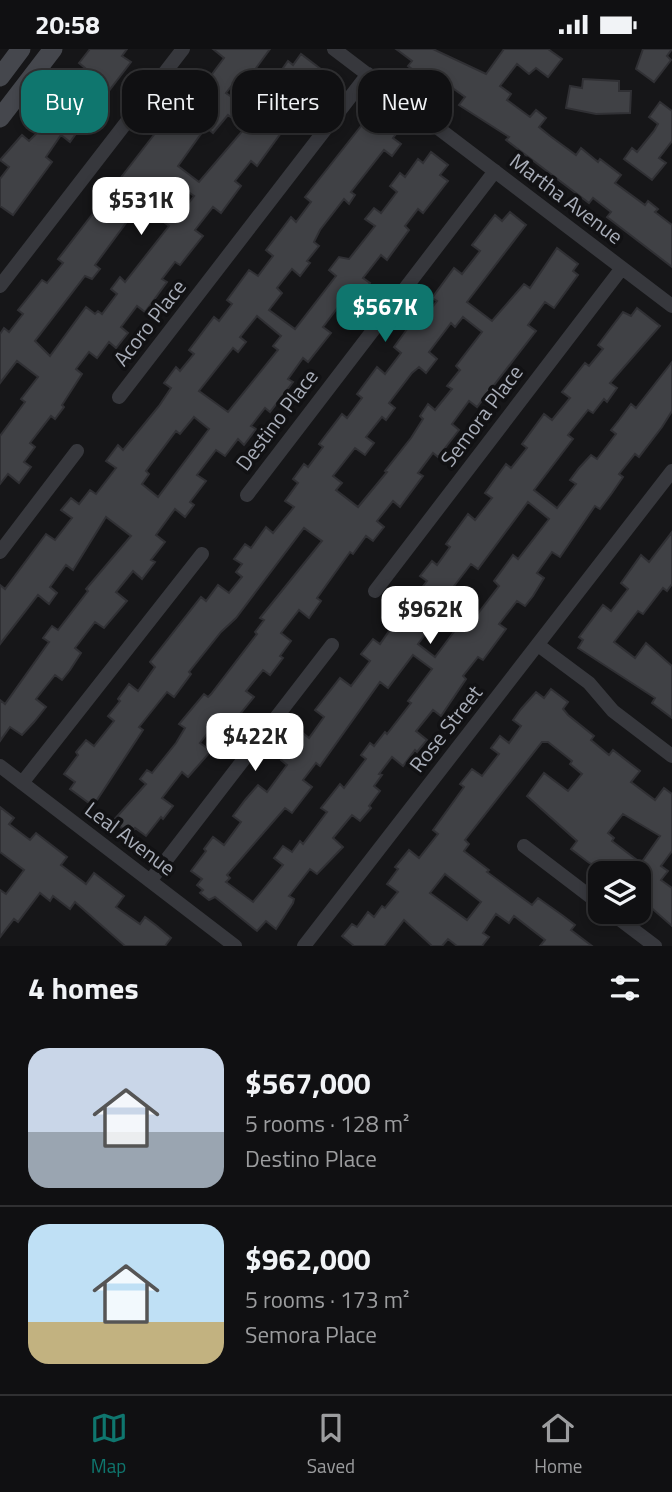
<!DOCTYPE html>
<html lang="en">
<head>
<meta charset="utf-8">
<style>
	:root { --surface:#101012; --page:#19191b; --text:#f1f3f6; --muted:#9c9d9f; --line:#303032; --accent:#0f766e }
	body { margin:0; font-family:"Titillium Web",sans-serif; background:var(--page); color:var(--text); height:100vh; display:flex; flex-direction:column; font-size:26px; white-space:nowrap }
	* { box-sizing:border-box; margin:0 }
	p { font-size:23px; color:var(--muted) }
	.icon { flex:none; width:38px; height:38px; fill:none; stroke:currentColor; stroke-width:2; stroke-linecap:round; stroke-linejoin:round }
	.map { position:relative; height:897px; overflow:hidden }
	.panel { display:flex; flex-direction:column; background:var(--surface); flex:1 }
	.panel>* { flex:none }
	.hud { position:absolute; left:21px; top:21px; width:630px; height:63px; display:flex; gap:14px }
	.buttons { position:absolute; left:588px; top:812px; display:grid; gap:14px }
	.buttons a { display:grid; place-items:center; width:63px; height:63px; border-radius:14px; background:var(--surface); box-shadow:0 4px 10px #0003,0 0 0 2px var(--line); font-size:35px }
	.price { position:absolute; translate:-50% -60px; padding:0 16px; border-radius:14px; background:#fff; color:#222; font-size:23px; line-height:46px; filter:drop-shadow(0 2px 4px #0008) }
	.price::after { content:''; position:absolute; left:50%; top:42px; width:21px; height:16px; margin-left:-10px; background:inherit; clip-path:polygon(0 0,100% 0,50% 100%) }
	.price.on { background:var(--accent); color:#fff }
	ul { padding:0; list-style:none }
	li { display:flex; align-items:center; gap:21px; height:175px; padding:0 28px }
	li+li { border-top:2px solid var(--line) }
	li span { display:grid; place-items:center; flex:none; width:196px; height:140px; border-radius:21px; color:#555 }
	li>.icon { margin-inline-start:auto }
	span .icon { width:84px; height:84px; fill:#fffc; stroke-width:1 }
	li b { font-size:30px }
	h2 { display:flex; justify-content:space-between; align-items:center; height:84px; padding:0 28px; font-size:30px }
	.pill { padding:0 24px; border-radius:21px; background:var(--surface); box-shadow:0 4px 10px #0003,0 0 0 2px var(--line); font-size:24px; line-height:63px }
	.pill.on { background:var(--accent); color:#fff }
	.status { display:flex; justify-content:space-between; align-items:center; height:49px; padding:0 35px; background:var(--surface); direction:ltr }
	.status svg { height:19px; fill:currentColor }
	.dock { display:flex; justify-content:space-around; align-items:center; height:98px; border-top:2px solid var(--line); background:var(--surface); font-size:19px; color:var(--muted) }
	.dock a { display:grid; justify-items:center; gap:4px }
	.dock .on { color:var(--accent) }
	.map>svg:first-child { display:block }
	.building { fill:#404145; stroke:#303034; stroke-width:2; fill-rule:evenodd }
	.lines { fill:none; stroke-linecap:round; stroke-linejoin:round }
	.street { stroke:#37383d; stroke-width:14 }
	.secondary { stroke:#45474d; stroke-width:19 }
	.labels { text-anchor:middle; stroke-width:7; stroke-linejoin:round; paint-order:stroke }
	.street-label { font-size:21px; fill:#a8adb8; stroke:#111113 }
</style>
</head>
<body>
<div class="status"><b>20:58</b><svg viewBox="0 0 49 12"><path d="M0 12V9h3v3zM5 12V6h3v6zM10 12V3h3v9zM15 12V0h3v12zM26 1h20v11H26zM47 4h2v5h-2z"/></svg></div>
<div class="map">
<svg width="672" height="897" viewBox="0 0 672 897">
	<rect width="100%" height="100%" fill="#161618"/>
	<path class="building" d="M90,0h37l-5,7 9,6 -23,30 -4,-3 -16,20 4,2 -22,31 -9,-7 -15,22 6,5 -39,53 -13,-9v-27l9,-12 -9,-7 22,-25 7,6 7,-7 49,-66 -6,-5z
		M213,0h57l-22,30 -7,-5 -15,19 24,17 4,-5 8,3 25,-31 -6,-6 7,-10 5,4 8,-11 21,16 -7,10 5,3 -22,30 -6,-4 -15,21 4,3 -24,33 -6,-5 -16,20 6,5 -20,27 -8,-6 -18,23 8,6 -23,29 -5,-3 -13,17 5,3 -22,30 -8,-6 -16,21 7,6 -12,15 -7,-6 -12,16 -8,-6 -13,17 6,5 -20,31 2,2 -9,12 -4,-3 -21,27 5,4 -11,15 7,5 -12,16 -11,-9 -8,10v-48l25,-34 -4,-3 17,-22 -21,-16 -17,22v-49l4,-6 5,4 14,-18 -5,-4 24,-30 5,3 16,-20 -5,-4 43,-56 8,5 18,-22 -8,-6 41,-53 7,5 17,-23 -8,-6 25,-31 8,6 15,-20zM228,66l17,13 -46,54 -21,-16 28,-39 7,6zM171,131l23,16 -17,22 -6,-5 -7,9 5,4 -44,56 -5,-5 -9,12 6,5 -15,20 -4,-3 -3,3 -9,-7 -36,49 -15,-15 50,-65 7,3 8,-10 -5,-4 62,-84 8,7z
		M396,0h37l53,25 18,-25h44l14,10 -14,18 -12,-9 -7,6 -12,-10 -17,22 11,8 -4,6 23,17 6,-7 10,8 -7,9 11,9 26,19 5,-7 17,14 2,-3 21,16 -6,8 30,22 3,-4 10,8 -3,3 17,13v42l-65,-50 4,-5 -18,-14 -4,5 -83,-63 3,-3 -50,-32 6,-8 -21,-15 -5,7 -31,-23 4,-5z
		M643,0h29l-5,7 4,4 -17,22 -18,-13z
		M583,30l36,2v10h12l-1,22 -34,1 -30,-6 4,-22 12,2z
		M660,53l12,9v30l-13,17 7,5 -14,17 -28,-21 8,-11 5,4 17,-21 4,-7 -9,-7z
		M379,64l21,16 -7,9 8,6 -9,12 -8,-6 -33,42 4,3 -6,9 -5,-5 -24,31 -6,12 5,4 -12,15 3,2 -10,13 -8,-7 -15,19 5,5 -13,17 26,19 41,-53 -7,-6 10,-13 10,2 26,-33 -10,-7 9,-11 7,5 16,-21 -7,-6 10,-13 5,4 13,-18 5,4 8,-11 17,13 -8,10 8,6 -25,32 -5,-4 -13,17 4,4 -22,30 -6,-5 -18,23 7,5 -23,29 -8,-6 -16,21 8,6 -23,29 -5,-4 -15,21 5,3 -23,30 -5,-4 -14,18 5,3 -12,16 -6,-6 -13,17 -9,-6 -19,25 9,6 -16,21 4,3 -9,12 -10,-8 -19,26 9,7 -14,18 4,2 -13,17 -9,-8 -17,21 11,9 -23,27 -9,-6 -20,26 6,5 -11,17 -8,10 -7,-5 -19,24 10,8 -12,15 -12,13 -12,-8 -10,14v-41l5,4 44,-62 -6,-4 9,-12 6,4 30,-39 -2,-2 45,-53 -25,-19 -33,53 -7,-5 -16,22 7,6 -8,11 -11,-9 -38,49v-59l5,4 41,-55 9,6 17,-22 -11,-8 10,-12 8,6 11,-14 6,4 20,-26 -10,-7 12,-16 5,5 36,-44 12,-18 -7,-5 12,-16 4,4 14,-17 -5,-4 25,-33 5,4 13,-17 -5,-4 22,-30 9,6 15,-20 -7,-6 25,-33 5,5 15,-20 -6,-5 64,-81 5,3zM257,267l24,20 -8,10 5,4 -50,62 -29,-21 34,-43 5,4 8,-10 -6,-5zM194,368l15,12 -51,68 -16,-13 7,-10 -3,-3 30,-40 4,3z
		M510,163l16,13 -59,77 25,19 32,-37 6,4 27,-40 21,16 -5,7 5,4 -24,33 -9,-6 -17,23 8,6 -59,76 -8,-6 -17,23 7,6 -21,27 -5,-4 -15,20 5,3 -23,31 -7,-6 -16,20 7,6 -11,14 -7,-5 -13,18 -3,-2 -33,46 4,3 -12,17 -10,-8 -18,23 10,8 -11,15 3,2 -13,17 -7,-5 -17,21 8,6 -26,32 -11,-8 -17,22 11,8 -23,26 -6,-5 -20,26 11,8 -10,13 -2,-2 -15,19 -11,-8 -5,7 -17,-14 33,-37 -6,-5 7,-9 5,3 24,-30 9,-15 -6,-4 25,-30 4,3 3,-3 46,-60 -2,-2 9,-12 -4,-2 62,-77 -18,-13 -68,90 -15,14 -32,40 2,2 -17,23 -7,-5 -28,35 4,3 -50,76 -23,-17 5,-7 -11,-8 14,-19 -2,-3 10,-12 8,6 20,-25 -6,-5 12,-15 -2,-2 11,-15 9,7 17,-24 -5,-5 51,-65 5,4 12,-16 11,8 13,-16 -6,-5 6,-8 -8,-5 11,-15 6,4 15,-21 7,6 21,-26 -9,-6 13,-18 -5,-4 11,-15 4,3 15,-20 -4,-3 23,-30 5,4 15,-20 -5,-4 20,-27 8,7 16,-21 -7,-6 22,-30 5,4 16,-20 -5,-3 22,-30 8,6 18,-23 -8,-6 23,-30 7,6zM463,268l19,15 -26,34 4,4 -13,16 5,3 -17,21 -7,-6 -8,12 3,3 -12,19 -26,33 2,1 -29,35 -22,-17 6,-7 -9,-7 22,-28 10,7 9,-12 -8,-6 16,-20 4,3 9,-12 -6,-5 23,-30 7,-6 7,6 11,-14 -8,-7 22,-29 4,4z
		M637,259l23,18 -50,57 7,5 -10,14 -3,-3 -11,14 -5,-3 -20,25 5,4 -39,51 23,18 19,-24 -6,-4 9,-12 12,-13 6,4 19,-25 -5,-4 8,-10 12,-16 5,4 36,-46v49l-10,16 -23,30 -4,-3 -16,20 4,3 -11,16 -12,16 -5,-3 -35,51 -8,-5 -15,21 7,5 -11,18 -8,10 -8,-5 -18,23 7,5 -23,31 -5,-3 -15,19 3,3 -25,37 -8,-6 -17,21 11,9 -10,12 -2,-2 -12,16 -11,-9 -13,17 3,1 -8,11 6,5 -11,15 2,2 -11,13 -8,-6 -19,23 10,9 -26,27 -7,-5 -21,27 5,3 -1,4 -17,26 -10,-8 -9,10 -42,-34 -6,3 -9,-7 3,-3 -6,-5 5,-6 -11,-8 15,-20 -2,-2 9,-12 11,8 17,-23 -8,-6 12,-16 13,-15 9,7 20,-27 -6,-5 18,-30 10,8 15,-21 -9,-7 25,-32 11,8 19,-25 -9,-7 12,-15 7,5 14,-20 8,7 19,-27 -7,-6 13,-17 -7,-5 12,-15 5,4 13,-18 -4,-3 22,-30 7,6 17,-22 -7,-5 21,-29 5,4 16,-20 -5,-4 22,-30 8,6 18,-22 -8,-6 23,-29 4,3 14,-17 -5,-4 25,-33 8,4zM528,453l21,17 -31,40 -5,-4 -19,26 5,5 -30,39 -28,-22 30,-39 7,5zM439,567l17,13 -21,28 -17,-13zM413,606l19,14 -24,32 3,2 -24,31 -2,-2 -11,14 -4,-3 -9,12 5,4 -22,29 -4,-4 -19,24 6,4 -24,32 -3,-3 -8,11 -9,-6 -9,12 9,7 -30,37 -27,-20 4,-4 -3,-3 58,-67 7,5 20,-26 -9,-7 13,-17 4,3 60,-84 8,6z
		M672,483v52l-5,7 -4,-3 -20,26 -5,-3 -24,31 21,16 11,-15 26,23v52l-20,-15 3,-5 -77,-50 5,-8 -4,-3 24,-32 8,6 17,-22 -7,-6 20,-28 8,7z
		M551,640l17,13 -5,7 5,6 26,21 -3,4 18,15 4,-5 27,21 -9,11 24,18 9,-12 8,6v57l-11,15 7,5 -7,9 11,8v38l-33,-29v-24h-33l-18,-11 -17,-13 6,-8 -50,-45 17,-23 24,18 14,-17 -12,-10 2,-3 -24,-19h-6l-77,98 4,4 -5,7 25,19 -2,2 45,33 6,-7 24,17 13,10 -4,5 21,16h-52l5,-6 -31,-24 -5,7 -13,-9 -13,19 6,4 -7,9h-25l-9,-7 -6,7h-10l-28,-26 -20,26h-30l-12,-10 10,-12 5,3 11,-15 6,5 8,-11 3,2 13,-16 -11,-8 11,-15 -3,-2 14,-17 10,8 19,-24 -5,-4 31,-43 -4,-3 12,-15 10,7 17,-22 -8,-6 9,-12 9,7 12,-17 -8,-6 8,-11 15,-17 8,6zM623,765l37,22 -19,27 -29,-22 2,-3 -6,-5zM445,825l36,28 -14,18 -37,-27z
		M0,758l14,11 -5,6 21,16 6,-7 31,24 -6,8 25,19 8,-11 30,23 -8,11 24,17 5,-7 12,9 14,12 -6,8h-40l-50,-44 -5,7 -17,-13 -3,5 -10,-8 -22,29 -4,-3 -14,18v-47l6,4 18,-24 -24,-18z"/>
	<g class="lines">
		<path class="street" d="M334,0l338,257
			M0,237l183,-237
			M119,348l249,-323
			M247,446l248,-324
			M0,503l77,-101
			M375,542l247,-323
			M538,596l51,38 24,28 59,45
			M0,717l235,180
			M22,734l180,-229
			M524,797l76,58
			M150,832l182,-236
			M610,863l45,34
			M304,897l368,-475"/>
		<path class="secondary" d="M0,28l21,-28
			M0,69l53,-69"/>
	</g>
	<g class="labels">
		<g class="street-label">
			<text transform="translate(566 150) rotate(37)" y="7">Martha Avenue</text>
			<text transform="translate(150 274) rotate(-52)" y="7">Acoro Place</text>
			<text transform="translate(482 367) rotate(-53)" y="7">Semora Place</text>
			<text transform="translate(277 371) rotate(-53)" y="7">Destino Place</text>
			<text transform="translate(446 680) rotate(-52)" y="7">Rose Street</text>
			<text transform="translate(130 790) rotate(37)" y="7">Leal Avenue</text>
		</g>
	</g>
</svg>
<div class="buttons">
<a><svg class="icon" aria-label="layers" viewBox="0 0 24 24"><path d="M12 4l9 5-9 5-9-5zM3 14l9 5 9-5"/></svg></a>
</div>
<b class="price" style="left:141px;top:188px">$531K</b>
<b class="price on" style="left:385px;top:295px">$567K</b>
<b class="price" style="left:430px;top:597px">$962K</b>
<b class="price" style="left:255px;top:724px">$422K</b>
<div class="hud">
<a class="pill on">Buy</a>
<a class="pill">Rent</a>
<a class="pill">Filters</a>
<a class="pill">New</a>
</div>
</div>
<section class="panel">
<h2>4 homes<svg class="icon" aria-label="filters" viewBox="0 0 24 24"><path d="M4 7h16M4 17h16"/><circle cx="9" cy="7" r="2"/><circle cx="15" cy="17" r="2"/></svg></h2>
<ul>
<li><span style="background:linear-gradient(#c9d6e8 60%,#9aa5b1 0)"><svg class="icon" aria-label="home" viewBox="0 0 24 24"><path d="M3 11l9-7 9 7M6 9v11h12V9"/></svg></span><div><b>$567,000</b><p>5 rooms · 128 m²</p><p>Destino Place</p></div></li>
<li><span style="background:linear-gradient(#bfe0f5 70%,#c2b280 0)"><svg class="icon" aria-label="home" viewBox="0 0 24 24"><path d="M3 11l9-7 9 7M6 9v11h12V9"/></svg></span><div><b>$962,000</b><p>5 rooms · 173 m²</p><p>Semora Place</p></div></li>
</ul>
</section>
<nav class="dock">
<a class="on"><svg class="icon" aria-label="map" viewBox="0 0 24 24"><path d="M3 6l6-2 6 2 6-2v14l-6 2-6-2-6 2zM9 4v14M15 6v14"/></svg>Map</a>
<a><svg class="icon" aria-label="saved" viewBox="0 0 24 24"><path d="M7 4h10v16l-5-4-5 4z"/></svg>Saved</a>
<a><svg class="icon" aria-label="home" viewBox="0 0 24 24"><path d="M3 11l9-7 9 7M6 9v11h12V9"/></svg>Home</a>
</nav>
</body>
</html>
